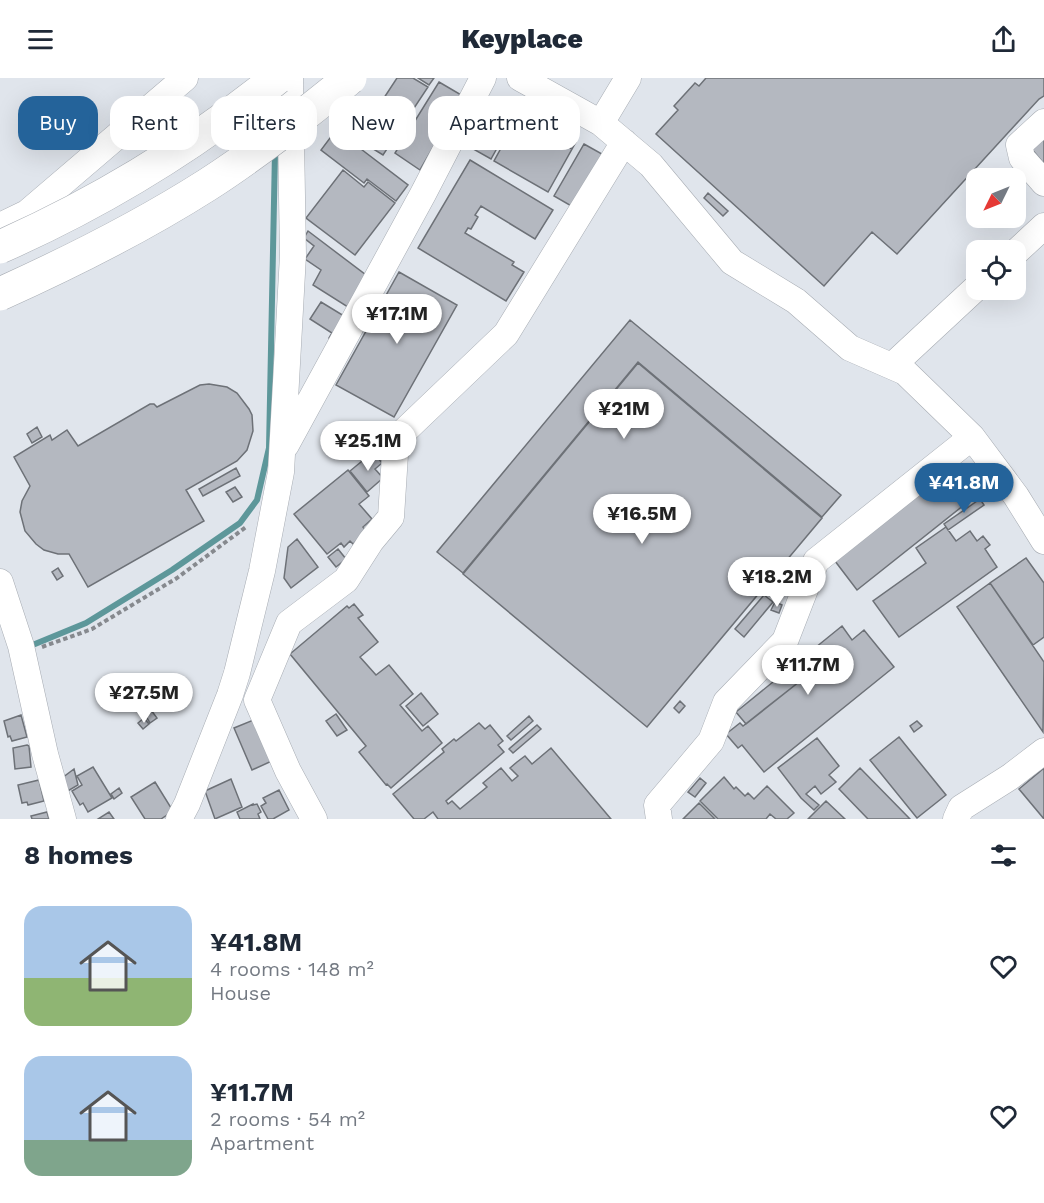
<!DOCTYPE html>
<html lang="en">
<head>
<meta charset="utf-8">
<style>
	:root { --surface:#fff; --page:#f6f6f7; --text:#1f2937; --muted:#747a83; --accent:#24639a }
	body { margin:0; font-family:"Work Sans",sans-serif; background:var(--page); color:var(--text); height:100vh; display:flex; flex-direction:column; font-size:22px; white-space:nowrap }
	* { box-sizing:border-box; margin:0 }
	p { font-size:20px; color:var(--muted) }
	.icon { flex:none; width:33px; height:33px; fill:none; stroke:currentColor; stroke-width:2; stroke-linecap:round; stroke-linejoin:round }
	.map { position:relative; height:741px; overflow:hidden }
	.side { display:flex; flex-direction:column; background:var(--surface); flex:1 }
	.side>* { flex:none }
	.banner { position:absolute; left:18px; top:18px; width:600px; height:54px; display:flex; gap:12px }
	.needle { width:39px; rotate:227deg }
	.fabs { position:absolute; left:966px; top:90px; display:grid; gap:12px }
	.fabs a { display:grid; place-items:center; width:60px; height:60px; border-radius:12px; background:var(--surface); box-shadow:0 6px 24px #0002; font-size:30px }
	.price { position:absolute; translate:-50% -51px; padding:0 14px; border-radius:21px; background:#fff; color:#222; font-size:20px; line-height:39px; filter:drop-shadow(0 2px 3px #0008) }
	.price::after { content:''; position:absolute; left:50%; top:36px; width:18px; height:14px; margin-left:-9px; background:inherit; clip-path:polygon(0 0,100% 0,50% 100%) }
	.price.current { background:var(--accent); color:#fff }
	ul { padding:0; list-style:none }
	li { display:flex; align-items:center; gap:18px; height:150px; padding:0 24px }
	li span { display:grid; place-items:center; flex:none; width:168px; height:120px; border-radius:18px; color:#555 }
	li>.icon { margin-inline-start:auto }
	span .icon { width:72px; height:72px; fill:#fffc; stroke-width:1 }
	li b { font-size:26px }
	h2 { display:flex; justify-content:space-between; align-items:center; height:72px; padding:0 24px; font-size:26px }
	.tag { padding:0 21px; border-radius:18px; background:var(--surface); box-shadow:0 6px 24px #0002; font-size:21px; line-height:54px }
	.tag.current { background:var(--accent); color:#fff }
	header { display:flex; justify-content:space-between; align-items:center; height:78px; padding:0 24px; background:var(--surface); font-size:27px; font-weight:800 }
	.map>svg:first-child { display:block }
	.lines { fill:none; stroke-linecap:round; stroke-linejoin:round }
	.stream { stroke:#5d979a; stroke-width:6 }
	.building { fill:#b4b8c0; stroke:#6d7177; stroke-width:1.5 }
	.minor-casing { stroke:#a7acb3; stroke-width:27 }
	.path { stroke:#86898e; stroke-width:4; stroke-dasharray:4.5 3; stroke-linecap:butt }
	.minor { stroke:#fff; stroke-width:26 }
	.highway-bridge-casing { stroke:#a7acb3; stroke-width:34; stroke-linecap:butt }
	.highway-bridge { stroke:#fff; stroke-width:33 }
</style>
</head>
<body>
<header><svg class="icon" aria-label="menu" viewBox="0 0 24 24"><path d="M4 6h16M4 12h16M4 18h16"/></svg>Keyplace<svg class="icon" aria-label="share" viewBox="0 0 24 24"><path d="M12 15V3M7 8l5-5 5 5M5 13v7h14v-7"/></svg></header>
<div class="map">
<svg width="1044" height="741" viewBox="0 0 1044 741">
	<rect width="100%" height="100%" fill="#e0e5ec"/>
	<g class="lines">
		<path class="stream" d="M276,46v-32
			M35,566l51,-21 86,-53 68,-47 17,-23 12,-52 6,-296"/>
	</g>
	<path class="building" d="M397,0h16l15,9 -45,68 -26,-16z
		M418,0h16l-5,7z
		M706,0h338v18l-5,3 -142,155 -25,-22 -48,54 -168,-152 22,-24 -4,-4 21,-23 4,3z
		M439,4l24,14 -43,74 -25,-17z
		M483,18l33,18 -25,45 -32,-18z
		M53,25l3,16 -30,6 -3,-16z
		M520,29l13,7 -5,10 -13,-7z
		M544,40l6,4 -6,10 -6,-3z
		M517,41l55,30 -24,43 -54,-31z
		M336,52l72,55 -12,16 -29,-22 -3,4 -43,-33z
		M1044,57v29l-14,-17z
		M567,58l9,6 -4,7 -9,-5z
		M584,66l18,10 -29,53 -19,-11z
		M470,82l83,50 -18,29 -54,-33 -6,9 3,2 -7,12 -3,-1 -3,5 49,29 -2,3 12,7 -18,29 -88,-53z
		M343,92l21,17 4,-5 27,21 -40,52 -49,-37z
		M708,115l20,18 -5,5 -19,-18z
		M308,153l62,47 -19,31 -38,-24 8,-15 -16,-11 9,-13 -10,-8z
		M399,194l58,33 -63,112 -58,-32z
		M321,224l28,17 -14,23 -6,-4 3,-5 -22,-14z
		M630,242l211,175 -19,22 -184,-155 -175,211 -26,-21z
		M638,285l184,155 -175,209 -184,-153z
		M209,306l18,3 10,6 12,16 3,6 1,16 -6,19 -10,11 -51,29 18,31 -116,66 -19,-33h-11l-14,-4 -8,-6 -11,-13 -5,-19 2,-11 8,-15 -16,-29 36,-22 2,5 15,-10 11,16 72,-42h4l3,3 43,-22z
		M37,349l5,10 -10,6 -5,-9z
		M373,374l9,11 -7,6 8,9 -16,14 -17,-21z
		M949,389l21,26 -10,7 4,5 -107,85 -22,-29z
		M236,390l4,8 -37,20 -4,-7z
		M348,392l21,26 -10,8 13,15 -9,8 4,5 -14,12 -3,-3 -6,6 -3,-4 -14,11 -33,-40z
		M235,409l7,10 -9,5 -7,-10z
		M980,421l4,6 -36,25 -4,-6z
		M946,449l10,14 14,-10 7,10 6,-5 7,9 -5,4 12,18 -98,70 -26,-36 53,-38 -10,-15z
		M297,461l21,28 -27,21 -7,-10 4,-31z
		M338,471l8,10 -10,8 -8,-10z
		M1026,480l18,25v54l-11,8 -43,-62z
		M58,490l5,8 -6,4 -5,-8z
		M990,505l54,79 -1,70 -86,-125z
		M764,517l9,7 -29,35 -9,-8z
		M775,524l7,3 -3,8 -8,-3z
		M354,526l9,11 -5,3 20,24 -18,15 16,18 13,-10 24,29 -13,11 22,26 6,-5 14,17 -51,45 -4,-4 -1,1 -27,-33 7,-6 -76,-92 57,-48 2,2z
		M842,548l10,14 12,-10 30,37 -130,105 -22,-27 -4,3 -12,-14 14,-11 3,3 61,-48 -58,46 -10,-12z
		M421,615l17,21 -15,12 -17,-20z
		M170,619l4,6 -9,6 -4,-6z
		M680,623l5,5 -6,7 -5,-5z
		M151,632l6,8 -7,5 -5,-8z
		M336,636l11,16 -10,6 -11,-15z
		M21,637l6,22 -15,4 -2,-5 -2,1 -4,-16z
		M529,638l4,5 -22,19 -4,-4z
		M144,640l5,6 -6,5 -5,-6z
		M256,641l18,41 -22,10 -18,-42z
		M917,643l5,5 -8,6 -4,-6z
		M479,645l6,6 5,-4 13,16 -5,4 6,7 -58,49 2,3 4,-3 8,8 27,-22 -4,-4 18,-15 11,13 6,-5 -8,-8 7,-6 8,-6 7,8 19,-16 60,71h-173l-5,-7 -9,7h-10l-21,-25 51,-42 -2,-3 12,-10 2,2z
		M537,647l4,4 -28,24 -4,-4z
		M899,659l47,58 -29,23 -47,-58z
		M817,660l22,28 -10,9 7,7 -15,12 -6,-8 -9,8 13,11 -5,5 -13,-12 -23,-30z
		M27,667l2,1 2,21 -16,2 -2,-21z
		M93,689l19,31 -24,14 -5,-9 -3,2 -8,-14 10,-6 -5,-9z
		M860,690l50,51h-42l-29,-30z
		M1044,690v51l-25,-30z
		M74,691l4,16 -12,7 -4,-14z
		M724,699l10,12 2,-2 9,9 3,-3 6,6 13,-13 27,27 -7,6h-11l-6,-5 -4,5h-48l-18,-18z
		M700,700l6,5 -11,14 -7,-5z
		M231,701l11,28 -27,12 -10,-28z
		M39,702l5,21 -16,4 -1,-3 -5,1 -4,-18z
		M155,704l18,29 -12,8h-16l-14,-22z
		M119,710l3,5 -8,6 -3,-5z
		M279,712l10,20 -16,9h-5l-7,-13 5,-3 -3,-5z
		M826,723l19,18h-37z
		M699,725l16,16h-32z
		M253,726v1l4,-1 4,8 -3,2 2,5h-20l-3,-7z
		M47,734l2,7h-17l-1,-3z
		M109,734l5,7h-16z"/>
	<g class="lines">
		<defs>
			<path id="minor" d="M520,0l81,45 50,42 81,97 64,39 54,47 55,24 67,65 44,59 28,45
				M1044,44l-25,23 3,13 22,25
				M601,45l27,-45
				M0,148l27,-13 158,-135
				M1016,174l28,-26
				M892,288l84,-78
				M286,367l137,-251 60,-116
				M0,504l21,64 24,108 18,65
				M179,741l8,-15 43,-109 7,-22 25,-102 19,-99 12,-217 -3,-177
				M314,741l-26,-48 -31,-71 32,-77 57,-43 25,-39 20,-24 5,-78 110,-105 118,-192
				M659,741l-2,-14 54,-64 15,-39 59,-61 31,-80 156,-124
				M956,741l5,-11 49,-31 34,-26"/>
		</defs>
		<use href="#minor" class="minor-casing"/>
		<path class="path" d="M42,569l50,-18 85,-51 69,-51"/>
		<use href="#minor" class="minor"/>
		<defs>
			<path id="highway-bridge" d="M0,169c99,-44 193,-101 277,-169
				M0,216c71,-32 141,-67 207,-109 50,-32 97,-70 143,-107"/>
		</defs>
		<use href="#highway-bridge" class="highway-bridge-casing"/>
		<use href="#highway-bridge" class="highway-bridge"/>
	</g>
</svg>
<div class="fabs">
<a><svg class="needle" viewBox="-14 -14 28 28"><path d="M0-13l5 13h-10z" fill="#e53935"/><path d="M0 13l5-13h-10z" fill="#747a83"/></svg></a>
<a><svg class="icon" aria-label="locate" viewBox="0 0 24 24"><circle cx="12" cy="12" r="6"/><path d="M12 2v4M12 18v4M2 12h4M18 12h4"/></svg></a>
</div>
<b class="price" style="left:397px;top:267px">¥17.1M</b>
<b class="price" style="left:624px;top:362px">¥21M</b>
<b class="price" style="left:368px;top:394px">¥25.1M</b>
<b class="price current" style="left:964px;top:436px">¥41.8M</b>
<b class="price" style="left:642px;top:467px">¥16.5M</b>
<b class="price" style="left:777px;top:530px">¥18.2M</b>
<b class="price" style="left:808px;top:618px">¥11.7M</b>
<b class="price" style="left:144px;top:646px">¥27.5M</b>
<div class="banner">
<a class="tag current">Buy</a>
<a class="tag">Rent</a>
<a class="tag">Filters</a>
<a class="tag">New</a>
<a class="tag">Apartment</a>
</div>
</div>
<section class="side">
<h2>8 homes<svg class="icon" aria-label="filters" viewBox="0 0 24 24"><path d="M4 7h16M4 17h16"/><circle cx="9" cy="7" r="2"/><circle cx="15" cy="17" r="2"/></svg></h2>
<ul>
<li><span style="background:linear-gradient(#a9c7e8 60%,#8fb573 0)"><svg class="icon" aria-label="home" viewBox="0 0 24 24"><path d="M3 11l9-7 9 7M6 9v11h12V9"/></svg></span><div><b>¥41.8M</b><p>4 rooms · 148 m²</p><p>House</p></div><svg class="icon" aria-label="heart" viewBox="0 0 24 24"><path d="M12 20l-8-8c-3-5 5-10 8-4 3-6 11-1 8 4z"/></svg></li>
<li><span style="background:linear-gradient(#a9c7e8 70%,#7fa58c 0)"><svg class="icon" aria-label="home" viewBox="0 0 24 24"><path d="M3 11l9-7 9 7M6 9v11h12V9"/></svg></span><div><b>¥11.7M</b><p>2 rooms · 54 m²</p><p>Apartment</p></div><svg class="icon" aria-label="heart" viewBox="0 0 24 24"><path d="M12 20l-8-8c-3-5 5-10 8-4 3-6 11-1 8 4z"/></svg></li>
</ul>
</section>
</body>
</html>
